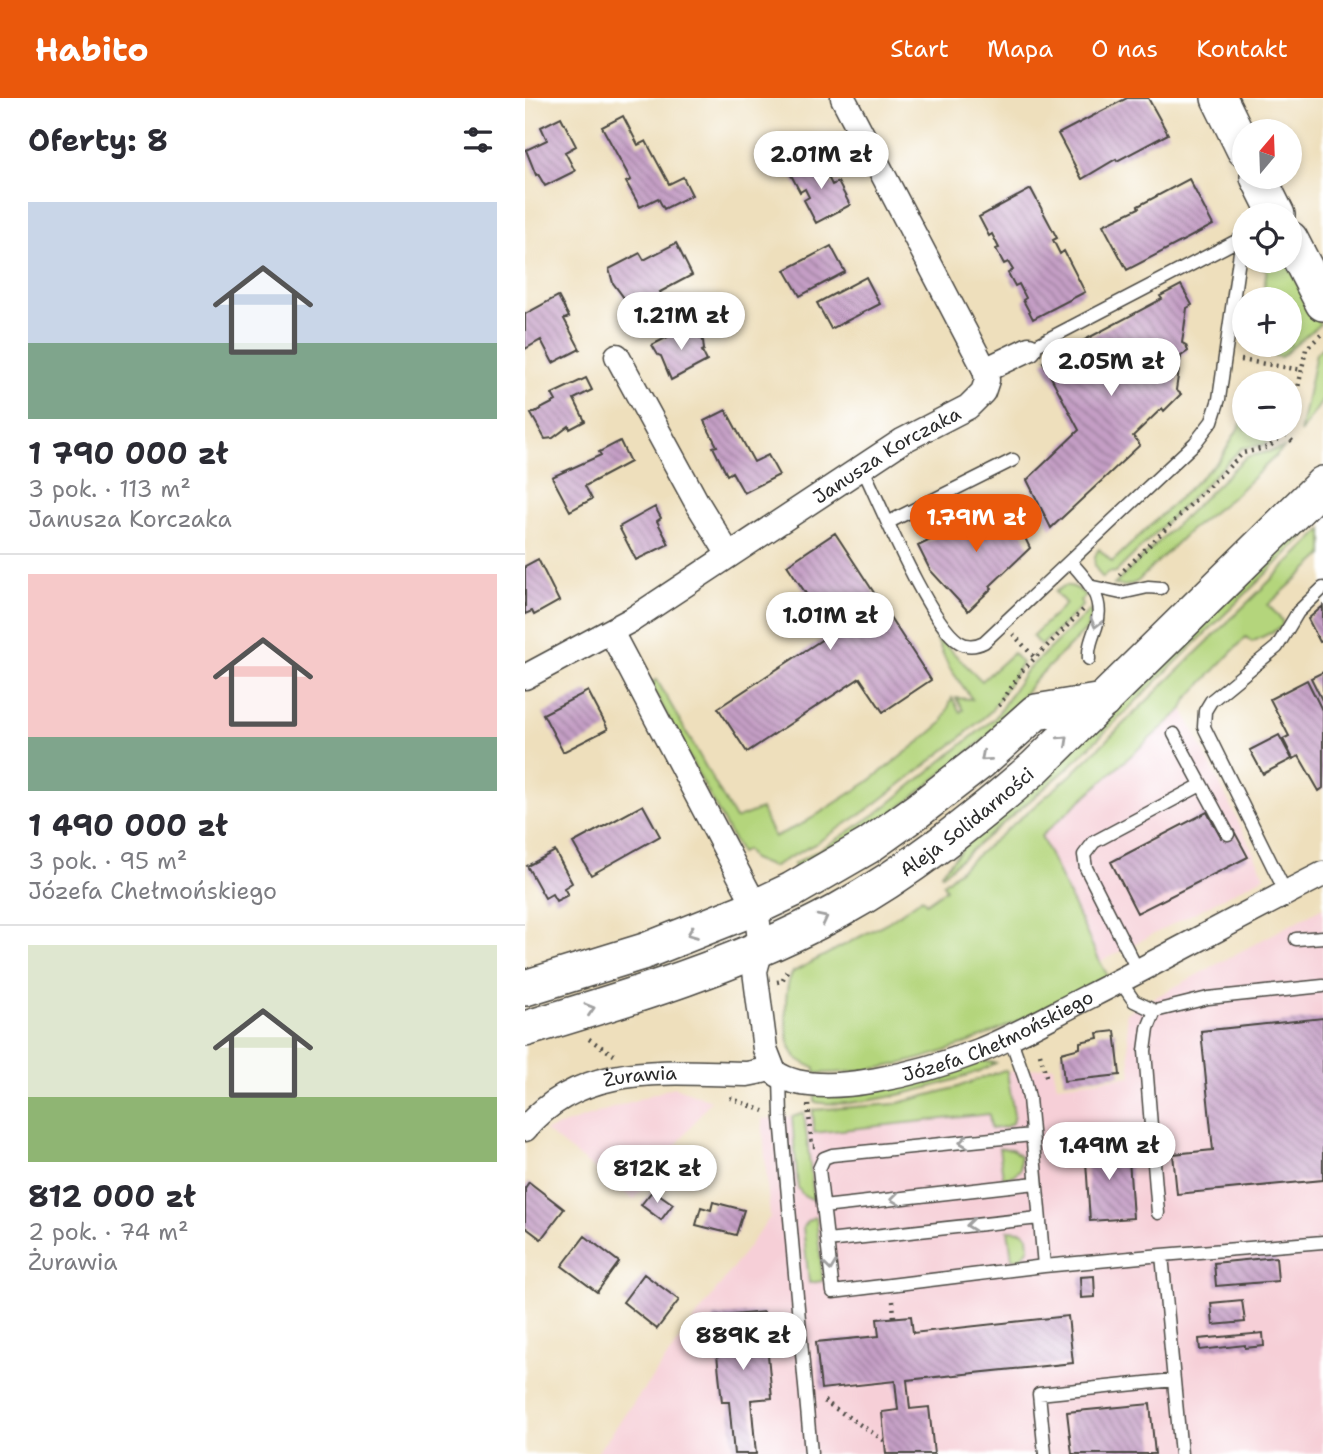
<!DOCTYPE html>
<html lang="pl">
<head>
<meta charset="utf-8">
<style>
	:root { --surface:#fff; --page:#f7f7f7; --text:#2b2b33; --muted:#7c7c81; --line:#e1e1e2; --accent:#ea580c }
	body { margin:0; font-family:"Shantell Sans",sans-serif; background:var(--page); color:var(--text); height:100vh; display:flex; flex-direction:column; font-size:26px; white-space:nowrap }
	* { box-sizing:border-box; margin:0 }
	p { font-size:23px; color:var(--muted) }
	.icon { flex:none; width:38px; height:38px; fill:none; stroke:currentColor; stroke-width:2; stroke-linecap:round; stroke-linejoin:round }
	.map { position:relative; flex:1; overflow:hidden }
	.side { display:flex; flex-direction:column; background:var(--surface); width:525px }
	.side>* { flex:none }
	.needle { width:46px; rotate:19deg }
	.tools { position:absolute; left:707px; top:21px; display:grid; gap:14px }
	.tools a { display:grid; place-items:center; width:70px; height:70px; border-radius:50%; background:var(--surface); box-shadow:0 4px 10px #0003; font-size:35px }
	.price { position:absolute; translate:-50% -60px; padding:0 16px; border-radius:24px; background:#fff; color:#222; font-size:23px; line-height:46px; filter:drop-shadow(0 2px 4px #0008) }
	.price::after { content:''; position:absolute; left:50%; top:42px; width:21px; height:16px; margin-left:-10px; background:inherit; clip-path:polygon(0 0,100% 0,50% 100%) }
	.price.on { background:var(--accent); color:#fff }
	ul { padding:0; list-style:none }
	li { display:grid; align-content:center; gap:14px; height:371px; padding:0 28px }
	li+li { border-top:2px solid var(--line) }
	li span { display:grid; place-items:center; height:217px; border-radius:0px; color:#555 }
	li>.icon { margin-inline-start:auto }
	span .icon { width:126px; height:126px; fill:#fffc; stroke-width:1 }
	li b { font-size:30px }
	h2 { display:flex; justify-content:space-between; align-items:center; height:84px; padding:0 28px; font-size:30px }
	header { display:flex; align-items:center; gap:42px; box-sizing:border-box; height:98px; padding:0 35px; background:var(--accent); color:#fff }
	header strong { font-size:33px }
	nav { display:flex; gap:38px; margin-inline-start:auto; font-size:24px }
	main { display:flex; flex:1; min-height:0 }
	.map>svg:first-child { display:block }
	.built { fill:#f6cfd7 }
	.green { fill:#b4d57c; stroke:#708054; stroke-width:2 }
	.building { fill:url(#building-back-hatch) }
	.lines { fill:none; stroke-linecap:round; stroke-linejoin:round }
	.service-casing { stroke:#484641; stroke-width:15 }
	.minor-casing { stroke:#484641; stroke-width:27 }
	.secondary-casing { stroke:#484641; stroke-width:38 }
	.path { stroke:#484641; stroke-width:4.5; stroke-dasharray:2 5; stroke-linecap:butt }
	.service { stroke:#fff; stroke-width:12 }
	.minor { stroke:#fff; stroke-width:24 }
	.secondary { stroke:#fff; stroke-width:35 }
	.oneway { stroke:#a0a0a0 }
	.labels { text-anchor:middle; stroke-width:7; stroke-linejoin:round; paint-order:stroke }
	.street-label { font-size:19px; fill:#2b2b2b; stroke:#fff }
</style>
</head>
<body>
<header>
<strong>Habito</strong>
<nav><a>Start</a><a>Mapa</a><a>O nas</a><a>Kontakt</a></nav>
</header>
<main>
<section class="side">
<h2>Oferty: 8<svg class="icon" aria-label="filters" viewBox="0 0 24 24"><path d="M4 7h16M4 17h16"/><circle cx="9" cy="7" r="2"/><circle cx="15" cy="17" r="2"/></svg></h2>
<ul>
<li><span style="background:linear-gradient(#c9d6e8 65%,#7fa58c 0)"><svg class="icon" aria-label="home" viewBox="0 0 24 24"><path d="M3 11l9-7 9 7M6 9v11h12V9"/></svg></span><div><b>1 790 000 zł</b><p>3 pok. · 113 m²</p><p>Janusza Korczaka</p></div></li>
<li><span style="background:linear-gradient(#f6c9c9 75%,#7fa58c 0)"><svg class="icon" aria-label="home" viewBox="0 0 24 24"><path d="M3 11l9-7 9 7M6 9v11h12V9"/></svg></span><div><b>1 490 000 zł</b><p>3 pok. · 95 m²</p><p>Józefa Chełmońskiego</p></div></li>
<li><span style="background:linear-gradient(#dfe7d0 70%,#8fb573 0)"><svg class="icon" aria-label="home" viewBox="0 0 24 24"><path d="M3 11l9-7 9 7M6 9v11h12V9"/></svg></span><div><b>812 000 zł</b><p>2 pok. · 74 m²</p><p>Żurawia</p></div></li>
</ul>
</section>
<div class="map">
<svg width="798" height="1356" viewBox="0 0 798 1356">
	<defs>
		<pattern id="building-back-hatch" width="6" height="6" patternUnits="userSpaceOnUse" patternTransform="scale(1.75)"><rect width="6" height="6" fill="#c49ec5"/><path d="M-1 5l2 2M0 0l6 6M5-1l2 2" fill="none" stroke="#9f81a0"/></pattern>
	</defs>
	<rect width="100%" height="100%" fill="#fff"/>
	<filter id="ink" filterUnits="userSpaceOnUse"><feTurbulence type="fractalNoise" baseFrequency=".0143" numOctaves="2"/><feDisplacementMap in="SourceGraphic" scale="14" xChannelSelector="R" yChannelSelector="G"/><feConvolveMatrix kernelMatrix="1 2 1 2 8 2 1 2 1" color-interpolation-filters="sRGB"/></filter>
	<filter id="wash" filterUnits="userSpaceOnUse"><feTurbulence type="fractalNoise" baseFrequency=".00686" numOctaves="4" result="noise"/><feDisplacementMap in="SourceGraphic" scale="28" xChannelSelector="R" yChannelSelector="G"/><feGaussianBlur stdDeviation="1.57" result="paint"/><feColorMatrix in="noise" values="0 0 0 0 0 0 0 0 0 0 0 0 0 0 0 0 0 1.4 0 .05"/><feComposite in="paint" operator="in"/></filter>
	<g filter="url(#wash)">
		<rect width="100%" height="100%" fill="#eedfbc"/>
		<path class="built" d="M658,611l82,167 -165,86 -59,-126z
			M798,809v547h-727l174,-237 -8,-98 51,-4 2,18 174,-19 25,5 -7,-47 46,-6 4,19 74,-9 -5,-63z
			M149,989l37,13 -77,100 -89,-69z"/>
		<path class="green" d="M727,163h34l34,63 -39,33 -28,-5 2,-7h35v-46h-28l5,-30 -16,-3z
			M798,249v53l-23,33 16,-80z
			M719,314v17h37l-17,16 -22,3 -126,124 -9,1 -4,5c-9,-9 -12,-18 -4,-29l13,13 109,-104 21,-36z
			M759,350l-49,47 -46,36 -52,51 -11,4 -12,-1 132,-128z
			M798,406v14l-257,252 -124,105 -1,-2 34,-39z
			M798,431v26l-55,50 14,15v7l-30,15 -6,-5 -59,62 -4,10 -142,127 59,126 8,14c-93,47 -184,99 -293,97v-5c-8,-3 -17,-7 -22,-15 -9,-16 -10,-66 0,-81l95,-50 34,-24 4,5 20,-14 -3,-5 128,-109z
			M539,488c9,-1 15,3 22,10l-6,5 3,4 -42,41 -9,-10 34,-32 -11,-12z
			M567,510l-1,11 -4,10 -53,52 -35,46 -97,79 -109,69 1,-11 42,-24 44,-29 115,-93 30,-46z
			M409,536l48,47 31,-28 9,10 -31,48 -33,29 -88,68 -55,36 -43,23 -20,-8 -6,-9 -6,3 -90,-170 7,-3 78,139 26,-10 13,28 30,-14 64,-41 54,-42 20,-17 10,-25 8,14 3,-2 -7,-12 16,1 -23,-32z
			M458,963l13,2c-35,20 -142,47 -181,39v-7z
			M479,972l3,2 7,43 -2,8 -7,4 -14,2 -2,-15 -175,19 -1,-23 82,-6 60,-16z
			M279,1015l10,87 -11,-5 -5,-7 -6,-71z
			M474,1050l13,1 8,7v13l-6,6 -11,3z
			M291,1118l7,65 -14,2 -6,-56 4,-6z
			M483,1132l14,1 6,5 1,12 -9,11h-8z"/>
		<g id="blocks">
			<path class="building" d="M602,0h21l20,36 -51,27 -1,-2 -34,20 -24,-45z
				M98,18l15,29 8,-4 23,43 14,-7 9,18 -28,14 -6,-11 -18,9 -14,-25 5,-2 -29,-53z
				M36,19l15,29 -11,6 10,19 -30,15 -7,-12 -2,1 -10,-25 21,-10 -6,-13z
				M300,60l8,16 -5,3 4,8 6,-3 12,23 -34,18 -12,-23 5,-3 -4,-8 -5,3 -9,-17z
				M664,81l24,46 -86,45 -24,-45 36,-17 -1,-2z
				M506,91l26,49 -4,2 7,14 4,-3 21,41 -52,27 -10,-19 3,-2 -7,-14 -4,2 -7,-13 5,-3 -5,-8 -4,2 -8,-15 3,-1 -7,-14 -3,2 -10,-19z
				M151,145l16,32 -32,17 4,7 -31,17 -8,-11 -1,-7 -11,-15 -4,-14 31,-16 4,7z
				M306,148l14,26 -45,24 -15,-26z
				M341,179l14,27 -49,25 -14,-26z
				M656,187l11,20 -5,3 -5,35 4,2 2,6 -7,5 -5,34 5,4 -17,17 -2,-3 -29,28 7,9 -89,83 -24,-48 52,-50 -36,-68 119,-63 -2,-3z
				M33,198l11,21 -5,2 16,30 -27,14 -12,-23 -16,9v-35z
				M164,228l5,10 2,-1 7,5 1,10 -2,1 5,10 -36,19 -10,-24 -3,-1 -6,-10z
				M61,280l6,12 -18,9 11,22 -15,8 -1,-3 -16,12 -8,1 -14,-25 25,-13 -4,-7z
				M201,312l28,52 14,-7 11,20 -35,18 -12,-21 -5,3 -14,-28 4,-1 -13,-25z
				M95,343l10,21 -45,24 7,13 -22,12 -18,-34 49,-22 -2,-3z
				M481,401l24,49 -40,38 2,2 -24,23 -38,-41 -12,-24 65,-32 3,3z
				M130,409l6,11 -4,3 12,23 -33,16 -17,-33z
				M310,435l96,147 -48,32 -23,-34 -113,74 -29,-44 114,-75 -45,-68z
				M13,461l21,42 -25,14 -2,-4 -7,3v-48z
				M798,508v35l-3,1 -12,-23z
				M798,574v30l-12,-24z
				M782,582l16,32v76l-4,3 -20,-35 -6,3 -10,-20 6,-3 -19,-37z
				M63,593l20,38 -45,23 -20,-38z
				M754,637l13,24 -29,15 -13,-24z
				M118,707l17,31 -69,39 -18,-32z
				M682,714l14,26 13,-7 14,26 -111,56 -26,-51z
				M30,753l17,32 -8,5 4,7 -12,6 -4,-7 -7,4 -18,-32z
				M798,920v162l-146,14 -4,-40 40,-4 -12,-119z
				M590,933l5,44 -56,6 -3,-28 19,-5v-6l18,-4 -1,-5z
				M603,1046l5,74 -43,3 -5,-74z
				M4,1084l35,27 -23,30 -16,-12v-39z
				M128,1092l20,14 -12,16 -20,-15z
				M188,1104l31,8 -8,25 -40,-10 5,-18 10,3z
				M60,1138l34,26 -22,30 -35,-26z
				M751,1159l2,24 -62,5 -2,-23z
				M119,1176l35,26 -22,29 -34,-27z
				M569,1178l1,21 -14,1 -1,-21z
				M717,1202l3,22 -32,3 -2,-22z
				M239,1214l8,86 -21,2 5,54h-22l-5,-52h-7l-9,-85z
				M386,1218l2,17 155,-17 5,47 -166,17 3,29 19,-2 5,47h-48l-4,-42 16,-2 -3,-29 -74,8 -5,-47 63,-6 -2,-17z
				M738,1235l1,13 -19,2v-3l-45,5 -1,-11z
				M625,1306l5,50h-83l-5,-42z"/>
		</g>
	</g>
	<g filter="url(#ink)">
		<use href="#blocks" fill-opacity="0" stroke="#484641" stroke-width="2"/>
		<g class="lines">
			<defs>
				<path id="service" d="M504,251l215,-112
					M337,369c18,37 67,156 97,175 8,5 17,4 25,0l211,-199 17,-22 7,-22 23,-161
					M364,424l124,-62
					M545,463c17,19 36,38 26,66 -4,11 -8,21 -7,32
					M568,489l28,6 27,-6 13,1
					M649,636l54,100
					M761,795l-82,-166 1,-16 6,-10 66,-54 21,-35 25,-24
					M771,841l27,-2
					M613,873l-52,-103 -2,-13 10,-13 107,-57
					M595,883l14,20 21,10 53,-13 115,-12
					M630,913l-7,17 -3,23 13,162
					M485,939l15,42 4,19 15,168
					M255,978l1,42 30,335
					M507,1037l-200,20 -8,3 -5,11 14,123 211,-26 118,-11 19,199
					M298,1109l213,-24
					M302,1143l212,-23
					M637,1157l161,-13
					M520,1356l-6,-60 135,-14"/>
				<g id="minor">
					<path d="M92,258l79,145 33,54"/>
					<path d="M460,272l44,-21"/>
					<path id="s1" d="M86,534l145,275 5,42 -6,22 10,78 9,23c44,32 158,-3 205,-21 38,-15 73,-36 109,-54 79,-40 156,-83 235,-123"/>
					<path id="s2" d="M0,579l108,-58 269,-178 66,-34 15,-15 4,-12 -2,-10 -142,-272"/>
					<path id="s3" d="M0,1031c57,-68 142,-56 222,-55l15,-3 9,-4"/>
				</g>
				<g id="secondary">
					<path d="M694,0l25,51"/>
					<path d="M733,79l19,38"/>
					<path d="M765,141l33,64"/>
					<path d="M0,890l120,-37 111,-44 36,-17 76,-44 49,-35 63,-49 56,-50 67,-11"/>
					<path id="s4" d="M0,931c107,-32 214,-64 313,-118 71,-39 136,-91 197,-144l288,-283"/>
				</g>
			</defs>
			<use href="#service" class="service-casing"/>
			<use href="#minor" class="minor-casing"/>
			<use href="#secondary" class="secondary-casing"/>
			<path class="path" d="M716,262l61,10
				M765,329l16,-78 17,-16
				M594,477l124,-122 26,-6 15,-14 9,9
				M488,536l22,24
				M474,608l23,-35 61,-61
				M252,884l5,-1 6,-12
				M64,941l25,16
				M515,956l7,25
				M205,1000l34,13
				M283,1007l4,41h3
				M368,1203l1,17
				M299,1303l61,40"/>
			<use href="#service" class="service"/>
			<use href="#minor" class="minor"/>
			<use href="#secondary" class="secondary"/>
		</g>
		<defs><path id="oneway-chevron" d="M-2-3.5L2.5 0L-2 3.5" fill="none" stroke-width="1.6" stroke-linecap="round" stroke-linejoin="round" transform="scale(1.75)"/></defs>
		<g class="oneway">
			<use href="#oneway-chevron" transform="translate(571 525) rotate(104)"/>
			<use href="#oneway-chevron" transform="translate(539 642) rotate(-43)"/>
			<use href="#oneway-chevron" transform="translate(460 659) rotate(139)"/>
			<use href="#oneway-chevron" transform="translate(298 821) rotate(-27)"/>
			<use href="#oneway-chevron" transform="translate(167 835) rotate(159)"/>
			<use href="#oneway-chevron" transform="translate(65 911) rotate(-17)"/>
			<use href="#oneway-chevron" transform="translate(439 1044) rotate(174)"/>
			<use href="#oneway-chevron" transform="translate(370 1101) rotate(173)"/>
			<use href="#oneway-chevron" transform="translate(446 1127) rotate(174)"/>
			<use href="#oneway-chevron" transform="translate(305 1168) rotate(83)"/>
		</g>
	</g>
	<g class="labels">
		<g class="street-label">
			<text dy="7" stroke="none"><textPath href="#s2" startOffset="425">Janusza Korczaka</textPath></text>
			<text dy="7" stroke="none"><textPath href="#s4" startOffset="492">Aleja Solidarności</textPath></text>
			<text dy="7" stroke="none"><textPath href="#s1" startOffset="714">Józefa Chełmońskiego</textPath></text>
			<text dy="7" stroke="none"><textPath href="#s3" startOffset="131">Żurawia</textPath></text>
		</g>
	</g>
</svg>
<div class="tools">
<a><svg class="needle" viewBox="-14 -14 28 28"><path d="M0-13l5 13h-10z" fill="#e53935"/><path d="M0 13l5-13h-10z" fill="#7c7c81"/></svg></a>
<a><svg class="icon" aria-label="locate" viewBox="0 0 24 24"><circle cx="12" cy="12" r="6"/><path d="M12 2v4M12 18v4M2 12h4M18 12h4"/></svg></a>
<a>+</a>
<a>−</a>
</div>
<b class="price" style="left:296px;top:93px">2.01M zł</b>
<b class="price" style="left:156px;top:254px">1.21M zł</b>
<b class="price" style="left:586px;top:300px">2.05M zł</b>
<b class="price on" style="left:451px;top:456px">1.79M zł</b>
<b class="price" style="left:305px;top:554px">1.01M zł</b>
<b class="price" style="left:584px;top:1084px">1.49M zł</b>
<b class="price" style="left:132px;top:1107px">812K zł</b>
<b class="price" style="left:218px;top:1274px">889K zł</b>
</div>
</main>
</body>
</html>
